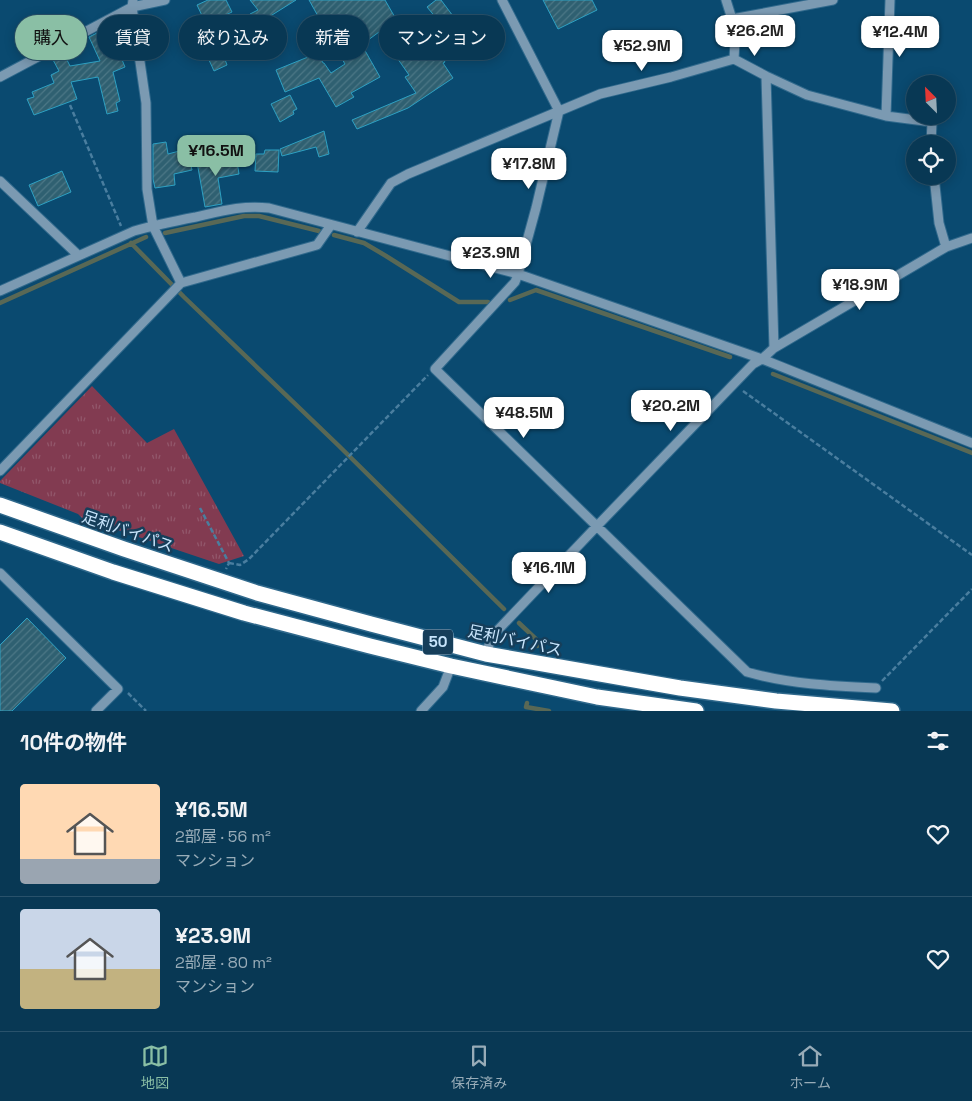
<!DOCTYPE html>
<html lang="ja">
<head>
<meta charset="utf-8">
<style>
	:root { --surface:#083854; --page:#16435e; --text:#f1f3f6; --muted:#98acb8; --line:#29526b; --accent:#8abfa5 }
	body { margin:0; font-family:"Space Grotesk","Noto Sans JP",sans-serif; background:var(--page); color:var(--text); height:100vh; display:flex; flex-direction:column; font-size:19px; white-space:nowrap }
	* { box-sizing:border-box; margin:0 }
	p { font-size:16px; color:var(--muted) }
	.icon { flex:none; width:28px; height:28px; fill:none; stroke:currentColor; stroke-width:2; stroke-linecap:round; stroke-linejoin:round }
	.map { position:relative; height:711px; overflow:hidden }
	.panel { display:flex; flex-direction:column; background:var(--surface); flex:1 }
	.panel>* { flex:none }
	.guide { position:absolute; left:15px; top:15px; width:500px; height:45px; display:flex; gap:10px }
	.needle { width:32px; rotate:336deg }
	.fabs { position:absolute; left:906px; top:75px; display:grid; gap:10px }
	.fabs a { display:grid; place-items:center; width:50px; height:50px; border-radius:50%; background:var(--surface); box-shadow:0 2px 12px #0003,0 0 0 1px var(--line); font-size:25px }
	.price { position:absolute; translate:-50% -42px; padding:0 11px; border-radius:10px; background:#fff; color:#222; font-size:16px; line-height:32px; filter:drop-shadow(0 1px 2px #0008) }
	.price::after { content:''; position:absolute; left:50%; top:30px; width:15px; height:11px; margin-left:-8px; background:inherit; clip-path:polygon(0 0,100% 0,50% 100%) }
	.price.current { background:var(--accent); color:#111 }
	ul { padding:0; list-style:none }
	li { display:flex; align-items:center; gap:15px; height:125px; padding:0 20px }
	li+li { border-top:1px solid var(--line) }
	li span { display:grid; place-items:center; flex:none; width:140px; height:100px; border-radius:5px; color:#555 }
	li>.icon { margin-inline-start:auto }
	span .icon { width:60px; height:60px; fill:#fffc; stroke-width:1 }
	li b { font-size:21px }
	h2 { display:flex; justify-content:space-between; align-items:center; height:60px; padding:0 20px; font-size:21px }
	.chip { padding:0 18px; border-radius:22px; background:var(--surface); box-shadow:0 2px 12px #0003,0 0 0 1px var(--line); font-size:18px; line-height:45px }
	.chip.current { background:var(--accent); color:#111 }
	.tab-bar { display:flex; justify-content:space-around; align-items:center; height:70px; border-top:1px solid var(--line); background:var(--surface); font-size:14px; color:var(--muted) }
	.tab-bar a { display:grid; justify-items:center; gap:2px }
	.tab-bar .current { color:var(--accent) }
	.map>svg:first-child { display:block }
	.grass { fill:url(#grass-tufts) }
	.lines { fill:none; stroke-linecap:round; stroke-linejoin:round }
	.stream { stroke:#596855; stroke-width:4.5 }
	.building { fill:url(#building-hatch); stroke:#2da1c3 }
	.minor-casing { stroke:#30698c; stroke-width:11 }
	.highway-casing { stroke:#30698c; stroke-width:18 }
	.path { stroke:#4a7e9f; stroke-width:2.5; stroke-dasharray:5 2.5; stroke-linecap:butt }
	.minor { stroke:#7b9ab2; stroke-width:9 }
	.highway { stroke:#fff; stroke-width:15 }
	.labels { text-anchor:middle; stroke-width:5; stroke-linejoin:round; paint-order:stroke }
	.shield { fill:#163e5a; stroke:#93b3cb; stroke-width:1 }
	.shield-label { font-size:15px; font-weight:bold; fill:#c8e5fc }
	.street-label { font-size:16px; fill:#c8e5fc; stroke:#163e5a }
</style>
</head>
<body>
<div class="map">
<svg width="972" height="711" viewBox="0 0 972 711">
	<defs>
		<pattern id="grass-tufts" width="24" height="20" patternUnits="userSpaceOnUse" patternTransform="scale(1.25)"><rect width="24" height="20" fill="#823b51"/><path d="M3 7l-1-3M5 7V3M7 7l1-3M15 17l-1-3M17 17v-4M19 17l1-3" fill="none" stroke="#92576b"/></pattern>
		<pattern id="building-hatch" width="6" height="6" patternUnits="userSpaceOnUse" patternTransform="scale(1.25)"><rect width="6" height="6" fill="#2f6071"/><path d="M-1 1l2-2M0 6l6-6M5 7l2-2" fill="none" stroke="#4c7786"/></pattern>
	</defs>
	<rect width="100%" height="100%" fill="#0a4a70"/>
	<path class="grass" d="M92,386l55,57 27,-14 70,127 -25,8 -137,-46 -4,-4 -78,-31v-2z"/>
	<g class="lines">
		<path class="stream" d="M165,233l79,-17h15l60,15
			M334,235l30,8 22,13 73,46h29
			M131,243l53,54 155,149 165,163
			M510,300l26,-10 194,67
			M0,303l146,-66
			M773,374l199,79
			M519,623l19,18 -1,5
			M527,703l-1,4 23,4"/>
	</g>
	<path class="building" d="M208,0h18l6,12 -26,12 -9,-19z
		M250,0h46l-40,25 -6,-11 8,-4z
		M309,0h76l19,33 8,-6 13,21 8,-5 12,19 -2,1 10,15 -45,30 -51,21 -5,-9 64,-27 -11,-16 4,-2 -30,-43 -23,17 -20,-28 -12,6z
		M436,0h5l12,16 -11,9 -15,-18z
		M543,0h49l5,10 -39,19z
		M123,28l5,12 -12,5 9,22 -12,5 7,29 -4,2 2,8 -11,3 -9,-37 -27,5 6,17 -43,16 -7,-16 7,-2 -2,-5 22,-9 -3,-8 8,-4 -7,-13 11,-6 7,14 30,-5 -11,-24 14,-7 3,6z
		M216,44l5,11 2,-1 4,11 -13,6 -10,-22z
		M315,47l8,16h1l7,10 14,-9 -3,-5 21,-12 17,30 -29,16 3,4 -18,10 -17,-29 -34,14 -9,-22 32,-13 -3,-5z
		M290,95l7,14 -4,2 1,3 -14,8 -9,-18z
		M324,131l5,23 -10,3 -3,-10 -34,9 -2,-7z
		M166,142l2,12 19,-5 5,21 -18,4 1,11 -20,3 -2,-9v-35z
		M265,150h14l-1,22 -23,-1 1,-17h8z
		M236,155l3,19 -21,4 4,26 -17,3 -8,-45z
		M62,171l9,21 -33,14 -9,-21z
		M27,618l39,40 -54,53h-12v-66z"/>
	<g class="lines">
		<defs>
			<path id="minor" d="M133,0l-1,7 14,96 1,86 6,37 28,57
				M502,0l57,111 -23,97 -18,66 -3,8 -80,87 312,303c42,12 85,14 129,16
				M726,0l6,19
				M734,59l1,-18 -3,-22 101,-19
				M766,76l8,272
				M0,77l132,-70 33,-7
				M886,116l4,-116
				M934,176l5,47 7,24
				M0,181l78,74
				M357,232l34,-49 17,-9 192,-80 71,-17 63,-18 32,17 41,19 79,21 46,6 -1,22
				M0,291l134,-60c21,-6 41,-10 62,-14 26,-6 46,-12 73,-9l249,66 244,85 210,84
				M0,471l181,-188 136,-38 14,-20
				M0,573l118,116 -22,22
				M486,654l4,-12 5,-9 102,-107 156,-162 9,-5 12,-11 172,-101 26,-9
				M421,711l22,-24 8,-21"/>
			<path id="highway" d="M0,505l124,44 133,44 114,31 115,30 194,34 96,13 116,10
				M0,532l113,40 131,41 126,33 81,20 146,31 99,14"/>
		</defs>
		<use href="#minor" class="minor-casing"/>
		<use href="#highway" class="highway-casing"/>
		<path class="path" d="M70,105l51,121
			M743,391l229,164
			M200,508l29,55 -3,6
			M229,563l11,2 9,-6 179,-184
			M882,681l90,-92
			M128,693l18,18"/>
		<use href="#minor" class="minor"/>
		<use href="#highway" class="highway"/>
	</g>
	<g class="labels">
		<rect class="shield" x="423" y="629.5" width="30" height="25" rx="4"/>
		<g class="shield-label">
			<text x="438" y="647">50</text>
		</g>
		<g class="street-label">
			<text transform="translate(128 531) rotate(19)" y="6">足利バイパス</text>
			<text transform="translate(515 640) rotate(12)" y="6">足利バイパス</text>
		</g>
	</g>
</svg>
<div class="fabs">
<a><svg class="needle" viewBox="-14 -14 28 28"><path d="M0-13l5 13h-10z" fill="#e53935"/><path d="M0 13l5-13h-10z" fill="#98acb8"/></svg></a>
<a><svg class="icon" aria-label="locate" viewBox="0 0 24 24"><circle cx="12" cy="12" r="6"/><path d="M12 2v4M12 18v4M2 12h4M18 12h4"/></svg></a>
</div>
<b class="price" style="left:755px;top:57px">¥26.2M</b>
<b class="price" style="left:900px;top:58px">¥12.4M</b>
<b class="price" style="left:642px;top:72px">¥52.9M</b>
<b class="price current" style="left:216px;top:177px">¥16.5M</b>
<b class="price" style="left:529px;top:190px">¥17.8M</b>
<b class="price" style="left:491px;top:279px">¥23.9M</b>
<b class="price" style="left:860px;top:311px">¥18.9M</b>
<b class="price" style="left:671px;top:432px">¥20.2M</b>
<b class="price" style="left:524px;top:439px">¥48.5M</b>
<b class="price" style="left:549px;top:594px">¥16.1M</b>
<div class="guide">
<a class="chip current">購入</a>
<a class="chip">賃貸</a>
<a class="chip">絞り込み</a>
<a class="chip">新着</a>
<a class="chip">マンション</a>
</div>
</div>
<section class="panel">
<h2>10件の物件<svg class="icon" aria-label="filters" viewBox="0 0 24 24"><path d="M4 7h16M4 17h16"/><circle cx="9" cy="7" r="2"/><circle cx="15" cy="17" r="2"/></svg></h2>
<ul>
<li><span style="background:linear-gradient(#ffd9b3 75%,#9aa5b1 0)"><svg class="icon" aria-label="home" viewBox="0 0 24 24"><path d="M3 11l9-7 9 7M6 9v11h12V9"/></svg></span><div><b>¥16.5M</b><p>2部屋 · 56 m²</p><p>マンション</p></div><svg class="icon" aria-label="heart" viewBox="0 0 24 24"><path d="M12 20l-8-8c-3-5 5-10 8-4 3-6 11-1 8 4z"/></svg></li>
<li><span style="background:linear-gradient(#c9d6e8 60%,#c2b280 0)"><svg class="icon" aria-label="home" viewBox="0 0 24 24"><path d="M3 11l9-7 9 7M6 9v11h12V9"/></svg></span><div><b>¥23.9M</b><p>2部屋 · 80 m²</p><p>マンション</p></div><svg class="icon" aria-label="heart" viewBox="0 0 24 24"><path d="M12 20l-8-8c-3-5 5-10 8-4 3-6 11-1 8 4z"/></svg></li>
</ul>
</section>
<nav class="tab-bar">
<a class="current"><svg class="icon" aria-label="map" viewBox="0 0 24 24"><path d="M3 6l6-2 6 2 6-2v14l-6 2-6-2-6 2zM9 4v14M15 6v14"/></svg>地図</a>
<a><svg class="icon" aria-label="saved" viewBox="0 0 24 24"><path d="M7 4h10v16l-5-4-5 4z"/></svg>保存済み</a>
<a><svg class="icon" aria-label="home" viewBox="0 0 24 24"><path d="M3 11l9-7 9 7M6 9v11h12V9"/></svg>ホーム</a>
</nav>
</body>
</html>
